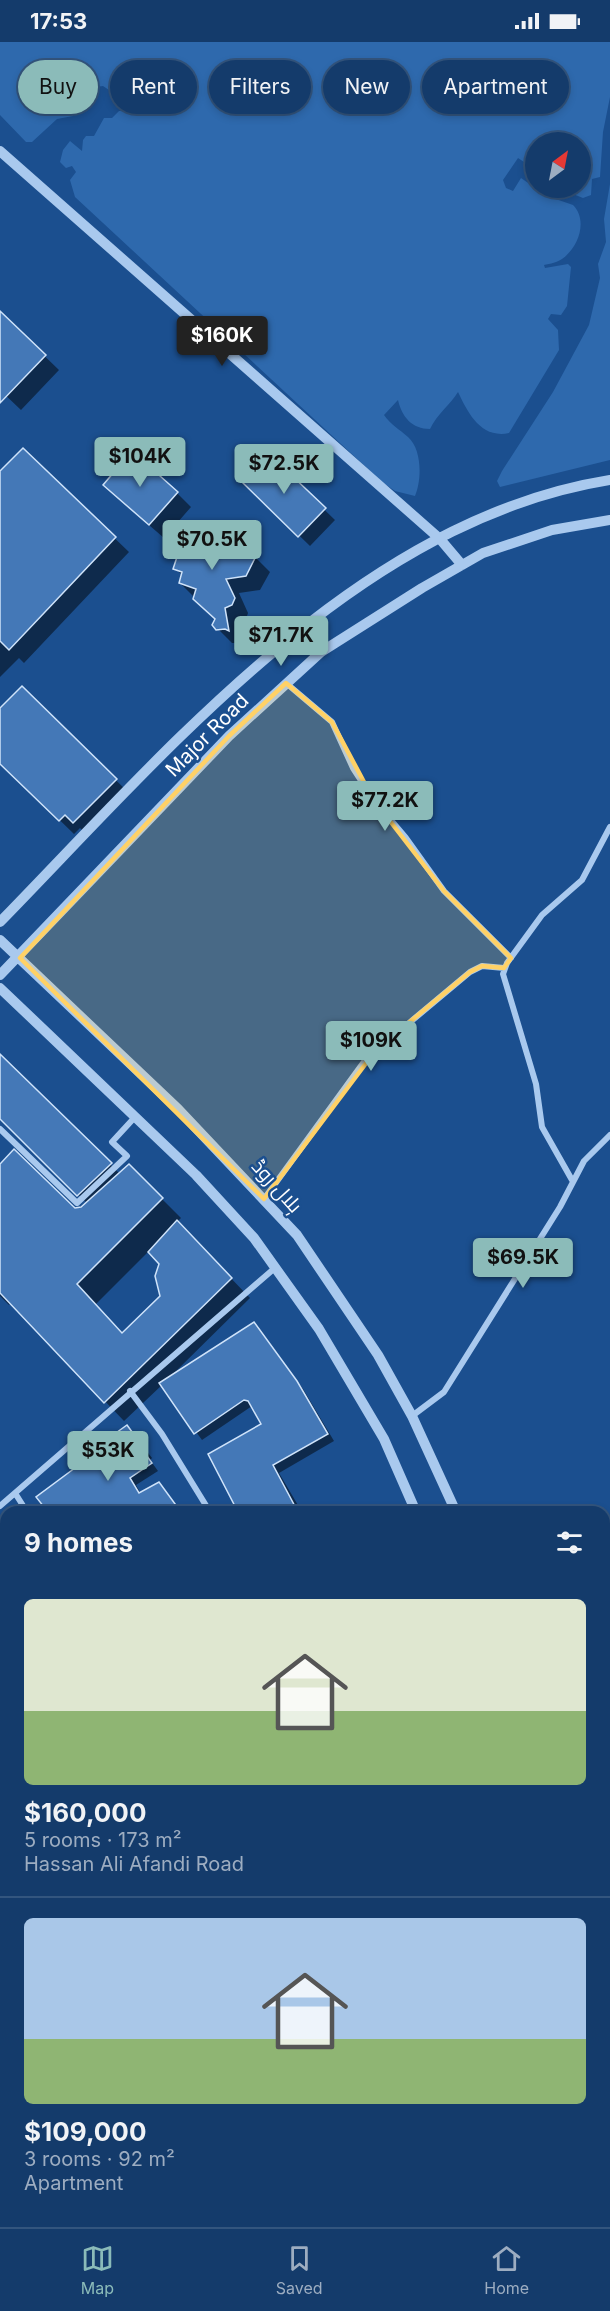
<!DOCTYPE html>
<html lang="en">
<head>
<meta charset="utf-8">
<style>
	:root { --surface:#143b6b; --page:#1d4271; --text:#f1f3f6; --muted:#9dadc1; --line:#33557e; --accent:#8bbbb9 }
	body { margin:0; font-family:Inter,Cairo,sans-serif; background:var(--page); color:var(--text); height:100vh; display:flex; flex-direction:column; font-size:22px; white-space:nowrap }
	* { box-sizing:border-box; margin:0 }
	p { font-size:20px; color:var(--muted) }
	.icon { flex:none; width:33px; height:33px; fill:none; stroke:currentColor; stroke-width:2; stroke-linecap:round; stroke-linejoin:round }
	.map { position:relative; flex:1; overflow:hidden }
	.sheet { position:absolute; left:0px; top:1464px; width:610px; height:722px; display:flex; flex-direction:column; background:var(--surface); border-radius:18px 18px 0 0; box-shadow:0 3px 9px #0003,0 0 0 2px var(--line) }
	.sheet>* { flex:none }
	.top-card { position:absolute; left:18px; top:18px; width:574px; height:54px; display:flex; gap:12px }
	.needle { width:39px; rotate:32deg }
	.buttons { position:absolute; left:525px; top:90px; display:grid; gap:12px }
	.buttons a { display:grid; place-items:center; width:66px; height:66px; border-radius:50%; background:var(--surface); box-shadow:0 3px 9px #0003,0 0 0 2px var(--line); font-size:30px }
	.price { position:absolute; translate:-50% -51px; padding:0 14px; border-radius:6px; background:var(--accent); color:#111; font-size:20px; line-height:39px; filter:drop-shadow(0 2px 3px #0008) }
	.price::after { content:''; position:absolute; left:50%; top:36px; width:18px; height:14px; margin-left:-9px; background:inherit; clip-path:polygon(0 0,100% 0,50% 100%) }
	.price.current { background:#222; color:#fff }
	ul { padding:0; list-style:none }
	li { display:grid; align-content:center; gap:12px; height:318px; padding:0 24px }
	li+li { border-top:2px solid var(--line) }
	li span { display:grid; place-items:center; height:186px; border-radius:9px; color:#555 }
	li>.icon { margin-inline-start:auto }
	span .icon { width:108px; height:108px; fill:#fffc; stroke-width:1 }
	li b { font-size:26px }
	h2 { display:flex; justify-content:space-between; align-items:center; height:72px; padding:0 24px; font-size:26px }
	.pill { padding:0 21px; border-radius:27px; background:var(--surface); box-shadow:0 3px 9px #0003,0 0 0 2px var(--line); font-size:21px; line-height:54px }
	.pill.current { background:var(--accent); color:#111 }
	.status { display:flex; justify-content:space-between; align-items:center; height:42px; padding:0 30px; background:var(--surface); direction:ltr }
	.status svg { height:16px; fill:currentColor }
	.dock { display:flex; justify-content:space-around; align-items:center; height:84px; border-top:2px solid var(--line); background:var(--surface); font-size:16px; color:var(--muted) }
	.dock a { display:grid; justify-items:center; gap:3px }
	.dock .current { color:var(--accent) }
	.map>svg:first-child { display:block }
	.green { fill:#2e69ad }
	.shadow { fill:#0007; fill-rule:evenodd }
	.building { fill:#4478b7; stroke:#cfe3fa; stroke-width:1.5 }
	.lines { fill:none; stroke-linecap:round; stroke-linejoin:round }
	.minor { stroke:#a9c9ee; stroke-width:6 }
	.tertiary { stroke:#a9c9ee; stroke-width:10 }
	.marked { fill:#ffd166; fill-opacity:0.2; stroke:#ffd166; stroke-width:4.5; stroke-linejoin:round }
	.labels { text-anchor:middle; stroke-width:5; stroke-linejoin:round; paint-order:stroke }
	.street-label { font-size:20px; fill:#fff; stroke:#1b4f8f }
</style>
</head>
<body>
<div class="status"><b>17:53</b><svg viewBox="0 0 49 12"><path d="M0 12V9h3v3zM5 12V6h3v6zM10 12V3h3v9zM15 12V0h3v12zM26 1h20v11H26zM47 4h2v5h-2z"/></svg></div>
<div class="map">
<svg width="610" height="2185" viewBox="0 0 610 2185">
	<rect width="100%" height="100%" fill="#1b4f8f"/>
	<path class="green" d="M0,0h610v55l-7,35 -3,45 -8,2 -1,16 -8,3 -25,-10h22v-46h-44l-1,35 -10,-6 -1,-9 -6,-4 -15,22 3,8 7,3 8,-13 26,18 26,9c15,15 6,42 -11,54 -4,3 -12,5 -18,6l1,3 23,-4 3,3 -4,39 -6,9 -10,-1 -3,5 10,11 1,20 -50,83c-28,6 -41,-20 -51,-41 -8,13 -21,22 -28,37 -18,0 -28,-12 -32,-29l-14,15c7,10 15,14 24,22 14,12 14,43 7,59l-20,-5 -13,-9 -307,-285 -5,-17 6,-8 -4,-6 -6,2 -6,-6 3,-12 7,-9 12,10 1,-11 3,-4h8l10,-18h8l7,-7 23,-2 35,-9 -33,-20 -35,10 -6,-4 -7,1 -4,4 2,8 -18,5 -3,12 -16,3 -25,23h-6l-26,-27z
		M610,142v276l-110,27 -3,-6 5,-10 51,-79 36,-67 11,-47 -2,-14 8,-22 -2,-23z"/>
	<path class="shadow" d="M0,271l59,57 -38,40 -21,-20z
		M23,408l106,102 -105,111 -5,-5 -19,19v-204z
		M269,414l66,64 -25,26 -66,-64z
		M177,451l14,14 -27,31 -45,-39z
		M215,486l16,5 14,14 -2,4 3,4 10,3 14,14 -10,18 -21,3 9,20 -2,6 -7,3 3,21h-10l-18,-18 2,-6 -36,-36 3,-7 -8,-8 17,-25 20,-6z
		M22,646l108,106 -42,42 -8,-8 -6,6 -74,-72v-52z
		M0,1014l120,118 9,-8 52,52 -4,4 73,76 -79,78 83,-52 7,7 42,58 31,52 -55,32 23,39h-62l23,-87 -11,-19 -50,34 -40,-55 -38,36 -113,-118 -2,2 -9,-9v-129l76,43 10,-8 -86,-83zM149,1209l12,13v33l-38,38 -28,-30z
		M127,1384l25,32 -2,2 8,11 -22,14 5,9 18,-10 23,28h-134l41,-52z
		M6,1478v225l-6,-21v-199z
		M604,1535h6v129l-6,-1z
		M604,1705h6v137l-6,1z
		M6,1802v109h-6v-108z
		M604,1889h6v177l-6,1z
		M604,2103h6v82h-27v-5h21z
		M128,2180h134l-4,5h-122z
		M367,2180h51l6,5h-101v-2z"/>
	<path class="building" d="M0,269l46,44 -46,48z
		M23,406l93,89 -107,113 -9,-9v-170z
		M132,409l46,41 -29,33 -46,-40z
		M269,412l57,54 -28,29 -56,-55z
		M214,484l17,5 -2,7 4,1 -2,5 5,1 -1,4 21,7 -10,20 -20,3 9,19 -3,7 -7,3 4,23 -4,-2 -9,1 -4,-5 3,-6 -22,-20 3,-10 -17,-6 3,-11 -9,-3 10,-30 8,2 4,-11 16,5z
		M22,644l95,93 -44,44 -8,-8 -6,6 -59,-57v-56z
		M0,1012l112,109 -35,33 -77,-77z
		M14,1107l61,59 6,-1 48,-43 34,34 -86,86 45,49 38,-37 -5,-20 4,-12 -11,-12 29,-32 55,58 -128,125 -104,-110v-129z
		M254,1280l43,59 31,53 -55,31 25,47h-60l-30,-58 53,-30 -13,-23 -4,-1 -50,34 -35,-51z
		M127,1383l19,26 -2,1 8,11 -22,15 9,15 20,-11 22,30h-133l-12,-15 51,-38 -3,-3z"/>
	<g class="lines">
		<path class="minor" d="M286,641l46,39 21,46 20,31 33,39 38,53 67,67
			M0,1087l77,74 50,-47 -15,-14 23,-25
			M572,1138l-30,-53 -6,-43 -33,-110 4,-11 35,-48 40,-35 28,-53
			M264,1157l102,-140 104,-87 12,-6 22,2
			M130,1349l32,43 48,78
			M412,1374l32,-24 116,-185 24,-46 26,-26
			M15,1451l12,19
			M0,1464l276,-239
			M604,1508h6
			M604,1688l6,-1
			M0,1747l6,-1
			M604,1863h6
			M604,2079h6"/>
		<path class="tertiary" d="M0,109l440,388 22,26
			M0,880c168,-172 359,-402 610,-442
			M0,898l178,169 119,126 81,120 34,61 44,96
			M0,933l229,-239 92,-84 101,-64 61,-35 69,-23 58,-10
			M0,946l196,187 58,63 65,91 65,110 32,73
			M542,2180v5
			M504,2185v-5"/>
	</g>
	<path class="marked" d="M286,641l46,39 41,77 71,92 67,67 -7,10 -22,-2 -12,6 -94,78 -112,149 -244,-241 209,-222z"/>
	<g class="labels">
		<g class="street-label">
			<text transform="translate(207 693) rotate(-45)" y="7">Major Road</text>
			<text transform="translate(277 1144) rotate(48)" y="7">ہلال روڈ</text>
		</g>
	</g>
</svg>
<div class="buttons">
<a><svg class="needle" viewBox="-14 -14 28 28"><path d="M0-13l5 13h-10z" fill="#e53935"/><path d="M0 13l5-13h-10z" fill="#9dadc1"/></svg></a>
</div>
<b class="price current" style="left:222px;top:325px">$160K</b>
<b class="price" style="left:140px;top:446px">$104K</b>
<b class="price" style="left:284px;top:453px">$72.5K</b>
<b class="price" style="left:212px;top:529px">$70.5K</b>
<b class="price" style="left:281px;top:625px">$71.7K</b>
<b class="price" style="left:385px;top:790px">$77.2K</b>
<b class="price" style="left:371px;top:1030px">$109K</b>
<b class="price" style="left:523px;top:1247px">$69.5K</b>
<b class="price" style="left:108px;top:1440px">$53K</b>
<div class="top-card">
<a class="pill current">Buy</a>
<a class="pill">Rent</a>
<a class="pill">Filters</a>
<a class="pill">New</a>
<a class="pill">Apartment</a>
</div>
<section class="sheet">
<h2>9 homes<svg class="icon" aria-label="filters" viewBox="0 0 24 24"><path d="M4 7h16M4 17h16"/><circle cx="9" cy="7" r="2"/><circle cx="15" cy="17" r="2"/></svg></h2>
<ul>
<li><span style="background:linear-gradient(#dfe7d0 60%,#8fb573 0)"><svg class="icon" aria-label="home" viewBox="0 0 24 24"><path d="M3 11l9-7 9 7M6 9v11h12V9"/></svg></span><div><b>$160,000</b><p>5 rooms · 173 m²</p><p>Hassan Ali Afandi Road</p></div></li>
<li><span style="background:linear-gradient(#a9c7e8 65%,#8fb573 0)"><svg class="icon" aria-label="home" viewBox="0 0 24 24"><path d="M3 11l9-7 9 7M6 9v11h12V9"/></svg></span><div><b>$109,000</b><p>3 rooms · 92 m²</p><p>Apartment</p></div></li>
</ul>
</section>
</div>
<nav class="dock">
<a class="current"><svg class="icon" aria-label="map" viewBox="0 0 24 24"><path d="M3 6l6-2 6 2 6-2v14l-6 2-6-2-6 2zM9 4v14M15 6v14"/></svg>Map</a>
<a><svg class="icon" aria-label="saved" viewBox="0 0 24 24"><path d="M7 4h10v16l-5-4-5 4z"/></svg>Saved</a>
<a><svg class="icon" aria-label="home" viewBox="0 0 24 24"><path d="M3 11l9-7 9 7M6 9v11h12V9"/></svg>Home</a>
</nav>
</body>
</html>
